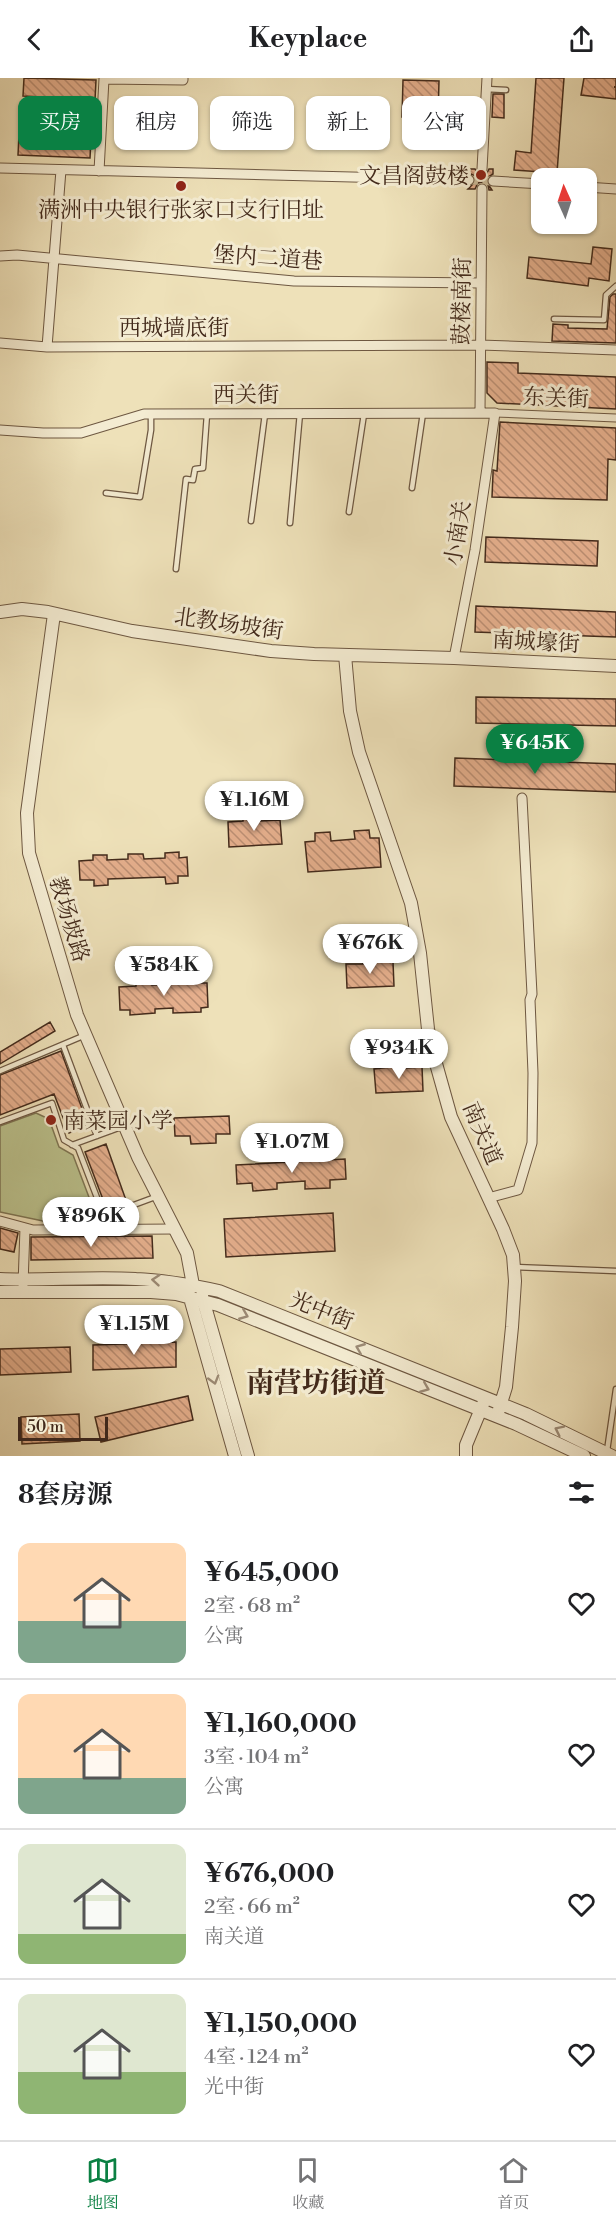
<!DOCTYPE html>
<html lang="zh">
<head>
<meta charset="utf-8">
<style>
	:root { --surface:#fff; --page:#f6f6f6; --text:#202124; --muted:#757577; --line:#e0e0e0; --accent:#0b8043 }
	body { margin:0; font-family:"Libre Bodoni","Noto Serif SC",serif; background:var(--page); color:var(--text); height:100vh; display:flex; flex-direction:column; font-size:22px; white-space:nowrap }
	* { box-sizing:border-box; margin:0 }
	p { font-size:20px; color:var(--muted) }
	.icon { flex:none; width:33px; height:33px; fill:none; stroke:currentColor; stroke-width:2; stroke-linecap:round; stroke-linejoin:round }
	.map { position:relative; height:1378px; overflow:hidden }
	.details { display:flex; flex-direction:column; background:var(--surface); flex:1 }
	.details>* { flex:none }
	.hud { position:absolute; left:18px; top:18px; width:580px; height:54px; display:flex; gap:12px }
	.needle { width:39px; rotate:357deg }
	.fabs { position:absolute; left:531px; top:90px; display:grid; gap:12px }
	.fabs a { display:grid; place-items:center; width:66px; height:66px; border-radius:12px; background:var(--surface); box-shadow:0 2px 4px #0004; font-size:30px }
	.scale { position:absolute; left:18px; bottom:15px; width:90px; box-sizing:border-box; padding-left:6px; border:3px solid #432a1b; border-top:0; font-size:16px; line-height:21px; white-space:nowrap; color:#432a1b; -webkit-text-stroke:4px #f4ecd2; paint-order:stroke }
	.price { position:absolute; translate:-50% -51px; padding:0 14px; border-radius:21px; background:#fff; color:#222; font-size:20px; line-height:39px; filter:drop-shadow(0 2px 3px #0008) }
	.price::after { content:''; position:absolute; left:50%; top:36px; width:18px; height:14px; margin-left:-9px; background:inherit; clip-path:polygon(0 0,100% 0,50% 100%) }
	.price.active { background:var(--accent); color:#fff }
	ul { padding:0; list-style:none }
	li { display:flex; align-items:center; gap:18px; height:150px; padding:0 18px }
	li+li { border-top:2px solid var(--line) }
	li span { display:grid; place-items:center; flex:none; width:168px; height:120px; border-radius:12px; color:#555 }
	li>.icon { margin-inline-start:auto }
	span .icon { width:72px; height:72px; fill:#fffc; stroke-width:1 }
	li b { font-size:26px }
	h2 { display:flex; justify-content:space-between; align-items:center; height:72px; padding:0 18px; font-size:26px }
	.chip { padding:0 21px; border-radius:12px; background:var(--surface); box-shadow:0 2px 4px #0004; font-size:21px; line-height:54px }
	.chip.active { background:var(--accent); color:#fff }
	header { display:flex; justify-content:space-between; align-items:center; height:78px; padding:0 18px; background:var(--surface); font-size:27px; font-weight:700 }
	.tabs { display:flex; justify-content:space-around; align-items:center; height:84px; border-top:2px solid var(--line); background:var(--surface); font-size:16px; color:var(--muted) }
	.tabs a { display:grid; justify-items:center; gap:3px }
	.tabs .active { color:var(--accent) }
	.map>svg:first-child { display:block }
	.park { fill:#bbc28d; stroke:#7f7654; stroke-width:1.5 }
	.building { fill:url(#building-back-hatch); stroke:#432a1b; stroke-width:1.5 }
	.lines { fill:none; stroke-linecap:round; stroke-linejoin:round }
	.minor-tunnel { stroke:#ccbc99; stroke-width:9; stroke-dasharray:9 4.5; stroke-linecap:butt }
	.service-casing { stroke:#6e5842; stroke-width:7 }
	.pedestrian-casing { stroke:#6e5842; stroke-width:9 }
	.minor-casing { stroke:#6e5842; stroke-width:11 }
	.tertiary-casing { stroke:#6e5842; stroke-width:14 }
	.path { stroke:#432a1b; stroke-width:2; stroke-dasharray:1.5 3; stroke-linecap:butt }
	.service { stroke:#f4ecd2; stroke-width:4.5 }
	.pedestrian { stroke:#f4ecd2; stroke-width:7 }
	.minor { stroke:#f4ecd2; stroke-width:9 }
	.tertiary { stroke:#f4ecd2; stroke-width:12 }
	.oneway { stroke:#9c8b76 }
	.poi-dot { fill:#8f2418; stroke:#f4ecd2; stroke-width:2 }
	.labels { text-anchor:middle; stroke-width:6; stroke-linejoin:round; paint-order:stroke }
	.poi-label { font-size:22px; fill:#432a1b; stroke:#f4ecd2; text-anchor:end }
	.street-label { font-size:22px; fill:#432a1b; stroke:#f4ecd2 }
	.district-label { font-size:28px; font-weight:bold; fill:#432a1b; stroke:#f4ecd2 }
</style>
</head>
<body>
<header><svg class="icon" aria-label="back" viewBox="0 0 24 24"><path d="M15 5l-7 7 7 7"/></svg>Keyplace<svg class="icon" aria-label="share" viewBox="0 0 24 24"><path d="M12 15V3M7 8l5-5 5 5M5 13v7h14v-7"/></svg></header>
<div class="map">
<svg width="616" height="1378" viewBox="0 0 616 1378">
	<defs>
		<pattern id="building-back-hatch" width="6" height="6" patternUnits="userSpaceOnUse" patternTransform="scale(1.5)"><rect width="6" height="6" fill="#e6b08e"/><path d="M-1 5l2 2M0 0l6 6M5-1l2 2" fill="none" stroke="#bc8f73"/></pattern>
	</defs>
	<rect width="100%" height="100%" fill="#eee1b9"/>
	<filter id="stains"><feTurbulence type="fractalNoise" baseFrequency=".00333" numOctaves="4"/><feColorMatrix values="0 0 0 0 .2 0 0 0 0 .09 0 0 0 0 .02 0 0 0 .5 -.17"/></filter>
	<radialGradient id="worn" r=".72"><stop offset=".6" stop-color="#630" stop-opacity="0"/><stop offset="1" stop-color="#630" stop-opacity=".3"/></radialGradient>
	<path class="park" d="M36,1035l13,6 10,28 14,8 25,66h-55l-43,-9v-86z"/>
	<path class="building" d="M24,0l72,2 -1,20 -72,-4z
		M536,0h28l-7,95 -43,-3 2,-19 15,2z
		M584,0h32v21l-35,-4z
		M403,2l36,1 -1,37 -36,-1z
		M493,16h11v24l-12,-1z
		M19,57l72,3 -1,20 -72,-3z
		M469,91h6l3,5 4,2 5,-3 2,-4h4v5l-5,3 -2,4 6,9h-3l-1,-5 -5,-3 -5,1 -3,6h-7l8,-8 -1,-5 -6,-3z
		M593,169l19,2 -3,32 -20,-3 -1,8 -61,-8 2,-21 62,7z
		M613,216h3v49l-64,-2 1,-17 15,1v3l39,1 3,-32z
		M487,284l31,1v10l98,4v32l-119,-6 -10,-10z
		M500,344l116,6v32l-8,-1 -1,41 -115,-3 1,-23v-4l4,1z
		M486,459l112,4 -1,25 -112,-4z
		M476,528l140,6v25l-141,-5z
		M476,619l140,2v27l-140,-3z
		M455,680l161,6v28l-162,-6z
		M259,738l1,5 20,-1 2,24 -53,3 -1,-25 15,-1v-4z
		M369,752l1,8h9l2,29 -73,5 -3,-30 10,-1v-8l15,-1 1,9 24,-2 -1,-8z
		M179,774v6l8,-1 1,19h-10v7l-12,1 -1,-7 -57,2v6l-14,1v-6h-14l-1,-19 14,-1v-5h14v5l21,-1v-5h15l1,5 21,-1v-5z
		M363,883l30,1 1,24 -47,2 -1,-24h17z
		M179,902h14v3h14l1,24 -7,1v4l-28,1v-5l-18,1v4l-25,2v-5h-10l-1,-23 17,-1v-4h16v3l28,-1z
		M50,944l5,9 -55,33v-12z
		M61,973l27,74 -19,8 -15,-39 -54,21v-40z
		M407,987v3l15,-1 1,24 -47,2 -2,-24z
		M229,1038l1,18h-14v9l-25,1 -1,-8h-15l-1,-18z
		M106,1066l21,59 -20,7 -22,-58z
		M345,1081l1,20 -16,1v8l-25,1v-8l-28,2v6l-24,2 -1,-8 -15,1 -1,-19z
		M333,1135l2,38 -109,6 -2,-38z
		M0,1150l18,5 -4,19 -14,-3z
		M152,1158l1,22 -122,2v-23z
		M176,1264v25l-83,3v-25z
		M70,1269l1,25 -71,3v-26z
		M188,1318l5,24 -92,22 -6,-25z
		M79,1336l1,27 -58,3 -1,-27z"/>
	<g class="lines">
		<path class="minor-tunnel" d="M469,102l24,1"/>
		<defs>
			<path id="service" d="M486,11l20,1
				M554,241l50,1 2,-25 10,-9
				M412,410l11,-75
				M106,415l34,4 11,-67v-15
				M349,434l15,-98
				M251,443l14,-107
				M290,445l10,-110
				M176,491l10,-90 7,1 2,-11 8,-1 4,-54
				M63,967l34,91
				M0,993l83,-35
				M0,1044l52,-19 12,37 14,8 26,68 54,-20
				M72,1067l52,-19
				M514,1189l102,4
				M607,1373l9,-62"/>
			<path id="pedestrian" d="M495,335l121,5"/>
			<path id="minor" d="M0,90l469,12
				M482,91l5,-91
				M61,92l-14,177 433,-2 136,5
				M99,93l5,-92 79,1v-2
				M493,103l49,3
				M586,109l30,2
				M0,178l17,-1 277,26 187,2
				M0,265l47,4
				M480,334l2,-223
				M0,352l43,3h38l63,-19 351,-1 -20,137 -21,108
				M488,1120l30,-8 14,-47 1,-70 -3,-73 2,-6 -10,-196
				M0,1143l33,9 142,-1
				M23,1207l2,-57"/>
			<path id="tertiary" d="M0,534l22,-3 26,3 84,19 139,20 43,3 140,4 162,8
				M54,536l-27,199 2,40 48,162 61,142 49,96 6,32
				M345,577l5,56 9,41 52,151 9,50 8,76 7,31 16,57 52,112 10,26 2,26 -3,46 -6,60 -9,29
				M0,1201c45,2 91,-3 136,0 28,1 55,6 83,12l307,123 86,42
				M188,1213l47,165
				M0,1214h151l25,2 42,11 298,119 68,32
				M202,1218l46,160
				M466,1378v-11l17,-41"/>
		</defs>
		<use href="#service" class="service-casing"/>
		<use href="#pedestrian" class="pedestrian-casing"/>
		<use href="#minor" class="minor-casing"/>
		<use href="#tertiary" class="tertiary-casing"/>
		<path class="path" d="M614,9h2"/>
		<use href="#service" class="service"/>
		<use href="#pedestrian" class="pedestrian"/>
		<use href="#minor" class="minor"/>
		<use href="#tertiary" class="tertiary"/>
	</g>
	<defs><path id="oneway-chevron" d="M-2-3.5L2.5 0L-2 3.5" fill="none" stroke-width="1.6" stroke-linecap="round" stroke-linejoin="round" transform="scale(1.5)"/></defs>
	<g class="oneway">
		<use href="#oneway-chevron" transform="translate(156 1202) rotate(-175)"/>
		<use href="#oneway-chevron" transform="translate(244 1237) rotate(22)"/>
		<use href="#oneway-chevron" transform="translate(360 1270) rotate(-158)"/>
		<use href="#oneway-chevron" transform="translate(214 1302) rotate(74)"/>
		<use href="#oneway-chevron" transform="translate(425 1310) rotate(22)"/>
		<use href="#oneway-chevron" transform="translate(559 1352) rotate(-154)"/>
	</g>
	<g class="poi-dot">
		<circle cx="481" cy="97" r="6"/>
		<circle cx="181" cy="108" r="6"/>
		<circle cx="51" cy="1042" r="6"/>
	</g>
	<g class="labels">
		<g class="poi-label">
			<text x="469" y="105">文昌阁鼓楼</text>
			<text x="181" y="139" text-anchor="middle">满洲中央银行张家口支行旧址</text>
			<text x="63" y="1050" text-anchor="start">南菜园小学</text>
		</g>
		<g class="street-label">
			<text transform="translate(268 179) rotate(4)" y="8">堡内二道巷</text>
			<text transform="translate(461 223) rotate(-89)" y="8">鼓楼南街</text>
			<text x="174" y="257">西城墙底街</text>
			<text x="246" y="324">西关街</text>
			<text transform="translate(556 319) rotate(2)" y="8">东关街</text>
			<text transform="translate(457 455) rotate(-81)" y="8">小南关</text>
			<text transform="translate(229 545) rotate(8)" y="8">北教场坡街</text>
			<text transform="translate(536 563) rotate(3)" y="8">南城壕街</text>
			<text transform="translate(70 841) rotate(73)" y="8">教场坡路</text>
			<text transform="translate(483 1055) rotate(67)" y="8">南关道</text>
			<text transform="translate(322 1232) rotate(22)" y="8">光中街</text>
		</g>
		<g class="district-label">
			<text x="316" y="1314">南营坊街道</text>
		</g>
	</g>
	<rect width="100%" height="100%" filter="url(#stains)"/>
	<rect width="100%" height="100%" fill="url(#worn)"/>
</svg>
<div class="fabs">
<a><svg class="needle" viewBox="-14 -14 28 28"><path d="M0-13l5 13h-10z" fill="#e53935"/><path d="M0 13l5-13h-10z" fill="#757577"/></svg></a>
</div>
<div class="scale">50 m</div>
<b class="price active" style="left:535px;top:697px">¥645K</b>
<b class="price" style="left:254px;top:754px">¥1.16M</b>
<b class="price" style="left:370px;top:897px">¥676K</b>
<b class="price" style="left:164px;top:919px">¥584K</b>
<b class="price" style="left:399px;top:1002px">¥934K</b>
<b class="price" style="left:292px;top:1096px">¥1.07M</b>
<b class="price" style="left:91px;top:1170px">¥896K</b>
<b class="price" style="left:134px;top:1278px">¥1.15M</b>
<div class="hud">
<a class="chip active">买房</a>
<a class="chip">租房</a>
<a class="chip">筛选</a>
<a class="chip">新上</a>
<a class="chip">公寓</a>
</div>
</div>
<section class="details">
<h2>8套房源<svg class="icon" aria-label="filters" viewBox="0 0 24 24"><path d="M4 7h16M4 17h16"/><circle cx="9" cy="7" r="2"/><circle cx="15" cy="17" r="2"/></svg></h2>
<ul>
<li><span style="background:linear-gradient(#ffd9b3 65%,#7fa58c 0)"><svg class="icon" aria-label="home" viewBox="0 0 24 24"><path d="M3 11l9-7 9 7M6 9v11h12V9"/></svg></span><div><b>¥645,000</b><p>2室 · 68 m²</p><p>公寓</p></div><svg class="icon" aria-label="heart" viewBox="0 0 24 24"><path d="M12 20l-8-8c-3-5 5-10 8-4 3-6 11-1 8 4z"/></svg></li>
<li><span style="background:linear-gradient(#ffd9b3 70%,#7fa58c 0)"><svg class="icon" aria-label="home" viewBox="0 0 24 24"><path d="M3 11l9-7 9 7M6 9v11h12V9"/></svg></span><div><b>¥1,160,000</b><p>3室 · 104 m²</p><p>公寓</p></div><svg class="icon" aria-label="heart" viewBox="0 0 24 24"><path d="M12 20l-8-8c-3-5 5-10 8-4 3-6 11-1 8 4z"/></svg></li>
<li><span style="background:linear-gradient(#dfe7d0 75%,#8fb573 0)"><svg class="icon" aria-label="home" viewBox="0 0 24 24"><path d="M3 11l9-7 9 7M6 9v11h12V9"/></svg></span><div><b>¥676,000</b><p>2室 · 66 m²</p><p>南关道</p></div><svg class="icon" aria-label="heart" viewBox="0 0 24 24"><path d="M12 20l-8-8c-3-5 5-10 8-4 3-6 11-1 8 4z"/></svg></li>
<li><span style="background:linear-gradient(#dfe7d0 65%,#8fb573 0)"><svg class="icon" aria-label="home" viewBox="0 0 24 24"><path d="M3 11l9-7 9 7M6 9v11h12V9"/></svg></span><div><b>¥1,150,000</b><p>4室 · 124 m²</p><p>光中街</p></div><svg class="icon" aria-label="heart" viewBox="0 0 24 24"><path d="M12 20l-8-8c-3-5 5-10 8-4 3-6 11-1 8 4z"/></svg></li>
</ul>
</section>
<nav class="tabs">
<a class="active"><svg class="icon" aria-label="map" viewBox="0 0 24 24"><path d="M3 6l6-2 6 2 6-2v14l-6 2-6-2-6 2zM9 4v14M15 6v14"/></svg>地图</a>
<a><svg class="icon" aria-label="saved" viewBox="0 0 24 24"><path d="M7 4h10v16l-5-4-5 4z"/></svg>收藏</a>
<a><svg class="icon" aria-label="home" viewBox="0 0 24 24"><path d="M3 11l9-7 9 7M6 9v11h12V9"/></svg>首页</a>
</nav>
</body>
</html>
